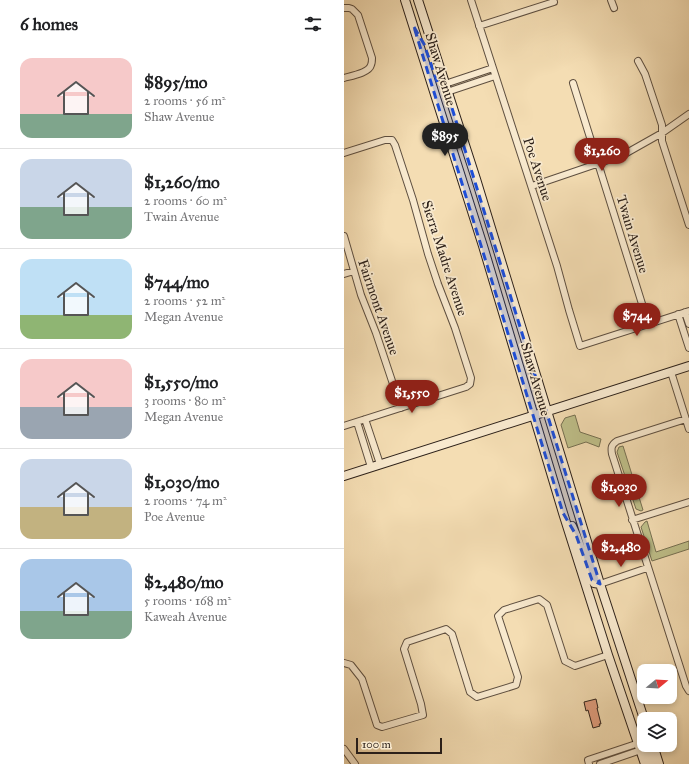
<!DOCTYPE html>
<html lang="en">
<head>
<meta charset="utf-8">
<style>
	:root { --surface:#fff; --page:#f2f2f2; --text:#202124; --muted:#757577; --line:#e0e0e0; --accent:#8f2418 }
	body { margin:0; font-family:"IM FELL Great Primer",serif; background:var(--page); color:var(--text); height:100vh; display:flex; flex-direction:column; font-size:15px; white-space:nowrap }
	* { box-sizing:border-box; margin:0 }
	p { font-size:13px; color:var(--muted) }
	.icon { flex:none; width:22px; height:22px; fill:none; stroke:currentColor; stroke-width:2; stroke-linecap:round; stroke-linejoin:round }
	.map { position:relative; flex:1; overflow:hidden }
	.sheet { display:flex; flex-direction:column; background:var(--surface); width:344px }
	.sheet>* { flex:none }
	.needle { width:26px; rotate:72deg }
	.tools { position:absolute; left:293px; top:664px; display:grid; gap:8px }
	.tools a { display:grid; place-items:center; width:40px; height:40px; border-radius:8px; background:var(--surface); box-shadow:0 2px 6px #0003; font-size:20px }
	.scale { position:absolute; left:12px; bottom:10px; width:86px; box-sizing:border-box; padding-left:4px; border:2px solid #2c2019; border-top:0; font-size:11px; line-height:14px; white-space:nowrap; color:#2c2019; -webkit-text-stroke:3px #f8e9ce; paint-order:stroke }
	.price { position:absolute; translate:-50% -34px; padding:0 9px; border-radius:14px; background:var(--accent); color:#fff; font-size:13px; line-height:26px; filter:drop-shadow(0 1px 2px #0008) }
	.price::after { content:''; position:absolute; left:50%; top:24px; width:12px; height:9px; margin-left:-6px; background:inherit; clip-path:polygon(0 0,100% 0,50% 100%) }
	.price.active { background:#222; color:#fff }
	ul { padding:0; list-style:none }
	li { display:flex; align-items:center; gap:12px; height:100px; padding:0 20px }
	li+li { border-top:1px solid var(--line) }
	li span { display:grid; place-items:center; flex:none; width:112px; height:80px; border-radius:12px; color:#555 }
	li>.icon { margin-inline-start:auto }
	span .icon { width:48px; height:48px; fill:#fffc; stroke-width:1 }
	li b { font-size:17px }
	h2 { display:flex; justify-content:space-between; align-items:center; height:48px; padding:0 20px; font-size:17px }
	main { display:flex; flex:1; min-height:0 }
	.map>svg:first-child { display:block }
	.green { fill:#bfc08a; stroke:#767052 }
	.building { fill:#e19d7d; stroke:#2c2019 }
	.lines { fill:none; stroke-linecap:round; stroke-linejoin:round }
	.street-casing { stroke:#5e4f40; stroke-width:8 }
	.secondary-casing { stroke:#2c2019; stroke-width:10 }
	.street { stroke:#f8e9ce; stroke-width:6 }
	.secondary { stroke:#f8e9ce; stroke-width:8 }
	.marked { fill:#1d4ed8; fill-opacity:0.2; stroke:#1d4ed8; stroke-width:3; stroke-dasharray:8 5; stroke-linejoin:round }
	.labels { text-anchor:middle; stroke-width:3.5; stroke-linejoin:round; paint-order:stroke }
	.street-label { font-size:14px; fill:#2c2019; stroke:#f8e9ce }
</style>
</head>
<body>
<main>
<section class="sheet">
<h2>6 homes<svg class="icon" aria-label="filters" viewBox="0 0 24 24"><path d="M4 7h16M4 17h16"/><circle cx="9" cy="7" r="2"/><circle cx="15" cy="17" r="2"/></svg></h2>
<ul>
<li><span style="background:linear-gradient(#f6c9c9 70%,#7fa58c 0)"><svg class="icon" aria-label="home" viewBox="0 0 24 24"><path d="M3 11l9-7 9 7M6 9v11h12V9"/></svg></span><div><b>$895/mo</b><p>2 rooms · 56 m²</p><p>Shaw Avenue</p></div></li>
<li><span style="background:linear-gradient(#c9d6e8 60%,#7fa58c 0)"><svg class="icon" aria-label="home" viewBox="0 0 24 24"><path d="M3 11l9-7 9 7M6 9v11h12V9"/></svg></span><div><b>$1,260/mo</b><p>2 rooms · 60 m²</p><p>Twain Avenue</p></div></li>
<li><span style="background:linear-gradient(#bfe0f5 70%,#8fb573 0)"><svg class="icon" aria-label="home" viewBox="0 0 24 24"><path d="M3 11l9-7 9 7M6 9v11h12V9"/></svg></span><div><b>$744/mo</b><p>2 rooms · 52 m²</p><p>Megan Avenue</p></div></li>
<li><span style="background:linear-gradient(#f6c9c9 60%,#9aa5b1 0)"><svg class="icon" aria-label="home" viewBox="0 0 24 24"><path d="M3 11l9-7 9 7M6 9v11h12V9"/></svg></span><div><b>$1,550/mo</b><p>3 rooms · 80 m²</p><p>Megan Avenue</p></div></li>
<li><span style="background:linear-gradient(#c9d6e8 60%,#c2b280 0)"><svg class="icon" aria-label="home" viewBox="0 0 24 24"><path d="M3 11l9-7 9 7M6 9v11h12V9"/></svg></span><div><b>$1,030/mo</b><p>2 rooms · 74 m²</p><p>Poe Avenue</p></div></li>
<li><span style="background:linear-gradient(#a9c7e8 65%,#7fa58c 0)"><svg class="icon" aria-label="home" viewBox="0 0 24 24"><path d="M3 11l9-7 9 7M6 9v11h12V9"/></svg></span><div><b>$2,480/mo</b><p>5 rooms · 168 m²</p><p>Kaweah Avenue</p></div></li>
</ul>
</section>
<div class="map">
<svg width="345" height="764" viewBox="0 0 345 764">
	<rect width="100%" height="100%" fill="#f4ddb3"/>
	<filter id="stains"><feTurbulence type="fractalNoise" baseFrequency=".005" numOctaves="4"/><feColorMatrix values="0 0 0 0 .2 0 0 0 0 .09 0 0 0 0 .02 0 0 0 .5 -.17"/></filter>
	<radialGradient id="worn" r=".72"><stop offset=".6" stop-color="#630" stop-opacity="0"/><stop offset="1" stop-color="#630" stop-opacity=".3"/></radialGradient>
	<path class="green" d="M231,415l5,17 21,7 -2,8 -13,-5 -18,6 -7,-23 4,-7z
		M279,446l20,64 -2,1 -5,-2 -19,-57 2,-5z
		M303,521l9,31 33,-11v8l-37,12 -11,-34 4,-5z"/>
	<path class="building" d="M252,699l2,9h-1l4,16h-2l1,2 -7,2 -5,-18 -2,1 -2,-9z"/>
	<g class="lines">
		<defs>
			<path id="street" d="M127,0l86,266 12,44 11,36 109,-35
				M267,0l3,8
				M0,8h5l3,1 6,6 14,43c0,3 0,5 -1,7 -2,8 -20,11 -27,13
				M135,26l75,-24
				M294,61l7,13 17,51v16l27,84
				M229,83l75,240
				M101,84l48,-16
				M103,92l48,-16
				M0,153l41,-13h7l3,5 18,55 15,54 10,30 17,44 16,50 -1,6 -4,3 -122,39
				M188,186l91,-31 39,-22 27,-19
				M0,236l17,59 15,38 25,75
				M0,274l10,-3
				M341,312l4,12
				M334,314l11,34
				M327,372l18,57
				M21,419l15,45
				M342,419l-69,22c-6,4 -6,7 -5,13l74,232 3,5
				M13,422l14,45
				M288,520l57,-18
				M256,584l47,-16
				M0,663l7,2 11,14 15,46 5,2 41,-12 -2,-11 -17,-55 3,-7 39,-13 6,5 18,58 7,5 39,-12 2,-8 -20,-61 6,-6 35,-11 8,6 18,56 10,5 33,-11
				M0,749l11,15
				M245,764l-1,-4 51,-17
				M256,764l41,-14"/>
			<path id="secondary" d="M61,0l78,246 80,267 45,142 37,109
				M74,0l58,179 124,405 44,135
				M0,476l345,-110
				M228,526l4,9 16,45 2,3 6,1
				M295,743h3l4,5 5,16
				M309,745l6,19"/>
		</defs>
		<use href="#street" class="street-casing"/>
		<use href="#secondary" class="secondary-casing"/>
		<use href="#street" class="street"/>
		<use href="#secondary" class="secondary"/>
	</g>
	<path class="marked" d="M70,27l10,17 14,40 9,8 153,492 -8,-4 -16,-45 -13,-22z"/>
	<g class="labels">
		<g class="street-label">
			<text transform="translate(97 69) rotate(73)" y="5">Shaw Avenue</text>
			<text transform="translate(194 169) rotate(72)" y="5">Poe Avenue</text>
			<text transform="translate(289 234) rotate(73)" y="5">Twain Avenue</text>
			<text transform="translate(101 258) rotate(72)" y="5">Sierra Madre Avenue</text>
			<text transform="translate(35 307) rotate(71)" y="5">Fairmont Avenue</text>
			<text transform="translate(192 379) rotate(74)" y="5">Shaw Avenue</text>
		</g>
	</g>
	<rect width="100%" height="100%" filter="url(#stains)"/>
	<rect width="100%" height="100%" fill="url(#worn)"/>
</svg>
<div class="tools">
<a><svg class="needle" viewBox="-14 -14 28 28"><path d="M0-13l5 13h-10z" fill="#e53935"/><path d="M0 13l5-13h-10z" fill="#757577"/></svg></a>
<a><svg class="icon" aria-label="layers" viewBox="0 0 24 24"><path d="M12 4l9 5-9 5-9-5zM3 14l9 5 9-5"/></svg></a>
</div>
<div class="scale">100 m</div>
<b class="price active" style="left:101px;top:157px">$895</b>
<b class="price" style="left:258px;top:172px">$1,260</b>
<b class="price" style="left:293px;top:337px">$744</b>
<b class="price" style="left:68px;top:414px">$1,550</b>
<b class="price" style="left:275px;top:508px">$1,030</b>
<b class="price" style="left:277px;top:568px">$2,480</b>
</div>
</main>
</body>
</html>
